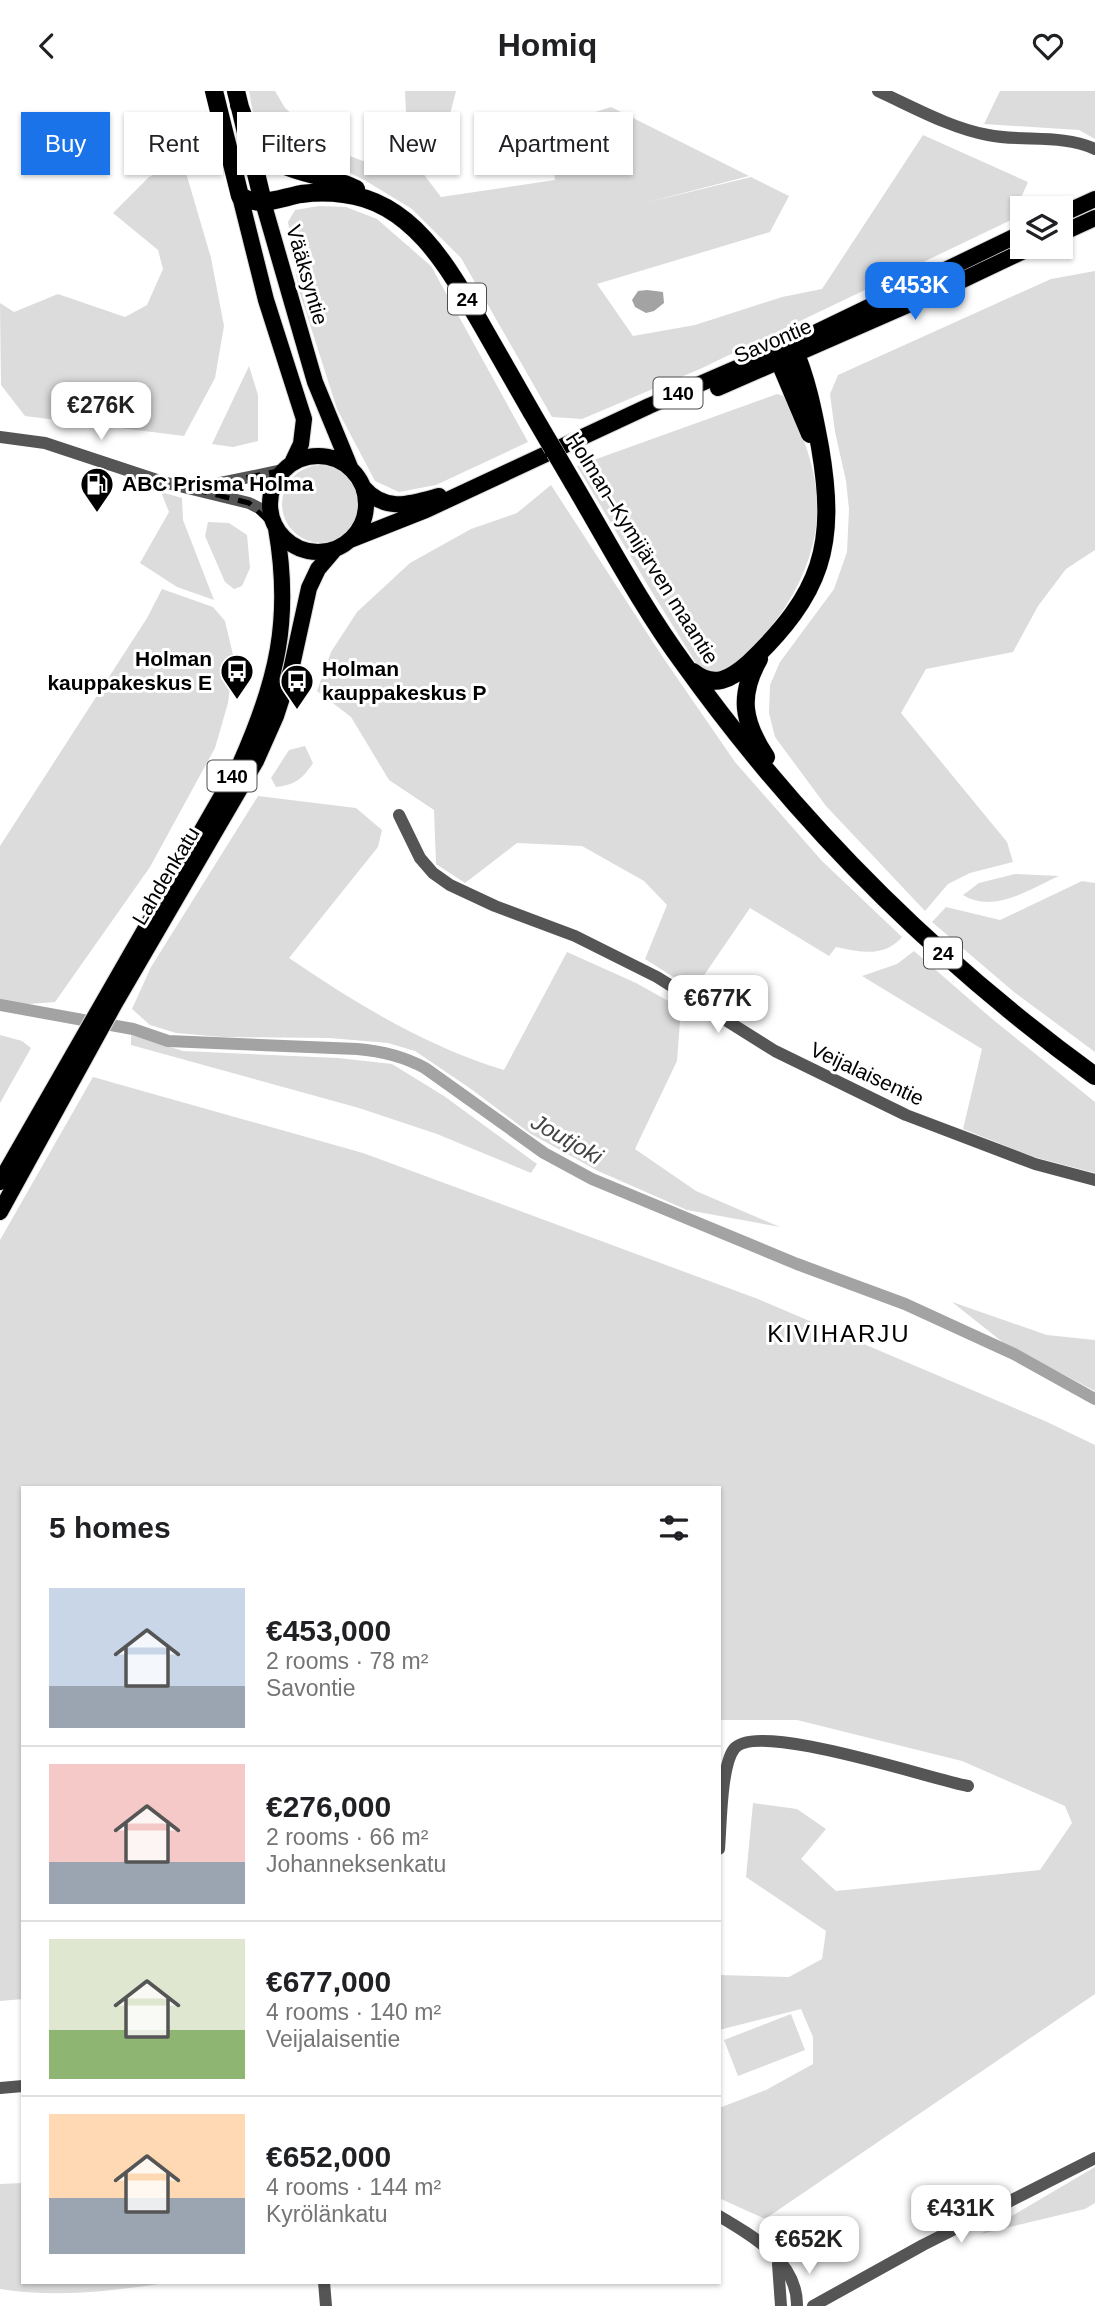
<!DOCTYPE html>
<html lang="en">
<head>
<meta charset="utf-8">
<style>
	:root { --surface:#fff; --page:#f2f2f2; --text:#202124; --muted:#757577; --line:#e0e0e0; --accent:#1a73e8 }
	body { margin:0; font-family:Helvetica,sans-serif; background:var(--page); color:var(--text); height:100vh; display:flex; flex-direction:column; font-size:26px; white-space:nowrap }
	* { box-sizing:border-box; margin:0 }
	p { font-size:23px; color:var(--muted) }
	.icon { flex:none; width:38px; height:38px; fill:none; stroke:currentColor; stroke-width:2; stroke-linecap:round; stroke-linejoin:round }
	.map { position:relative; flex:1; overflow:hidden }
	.drawer { position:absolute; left:21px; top:1395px; width:700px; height:798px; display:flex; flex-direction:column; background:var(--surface); border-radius:0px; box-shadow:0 2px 5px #0004 }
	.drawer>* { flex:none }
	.banner { position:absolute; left:21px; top:21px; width:700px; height:63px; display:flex; gap:14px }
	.tools { position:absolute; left:1010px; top:105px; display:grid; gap:14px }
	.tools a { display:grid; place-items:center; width:63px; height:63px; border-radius:0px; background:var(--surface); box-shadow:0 2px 5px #0004; font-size:35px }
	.price { position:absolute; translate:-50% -60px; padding:0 16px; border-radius:14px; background:#fff; color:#222; font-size:23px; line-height:46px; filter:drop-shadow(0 2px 4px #0008) }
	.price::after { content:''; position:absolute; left:50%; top:42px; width:21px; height:16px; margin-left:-10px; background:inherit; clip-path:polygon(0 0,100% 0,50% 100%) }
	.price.on { background:var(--accent); color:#fff }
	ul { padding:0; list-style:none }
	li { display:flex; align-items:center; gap:21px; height:175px; padding:0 28px }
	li+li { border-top:2px solid var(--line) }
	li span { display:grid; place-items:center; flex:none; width:196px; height:140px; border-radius:0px; color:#555 }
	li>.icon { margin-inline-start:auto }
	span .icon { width:84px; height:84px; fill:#fffc; stroke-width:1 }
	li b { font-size:30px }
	h2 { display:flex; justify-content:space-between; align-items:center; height:84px; padding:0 28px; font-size:30px }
	.chip { padding:0 24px; border-radius:0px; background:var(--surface); box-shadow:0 2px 5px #0004; font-size:24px; line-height:63px }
	.chip.on { background:var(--accent); color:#fff }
	header { display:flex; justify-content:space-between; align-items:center; height:91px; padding:0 28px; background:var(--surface); font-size:32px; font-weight:600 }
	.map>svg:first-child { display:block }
	.green { fill:#dcdcdc }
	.water { fill:#a3a3a3 }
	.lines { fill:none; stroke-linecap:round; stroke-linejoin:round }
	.canal { stroke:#a3a3a3; stroke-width:12 }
	.major-casing { stroke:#dbdbdb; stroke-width:18 }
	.highway-casing { stroke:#dbdbdb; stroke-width:19 }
	.minor { stroke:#555; stroke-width:12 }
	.major { stroke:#000; stroke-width:16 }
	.highway { stroke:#000; stroke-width:18 }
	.highway-bridge-casing { stroke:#dbdbdb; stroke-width:19; stroke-linecap:butt }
	.highway-bridge { stroke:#000; stroke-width:18 }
	.marked { fill:none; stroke:#000; stroke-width:5; stroke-dasharray:14 9; stroke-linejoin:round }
	.labels { text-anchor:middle; stroke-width:6; stroke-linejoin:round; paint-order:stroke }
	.shield { fill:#fff; stroke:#4c4c4c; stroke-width:2 }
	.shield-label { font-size:19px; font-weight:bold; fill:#000 }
	.street-label { font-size:21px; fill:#000; stroke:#fff }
	.poi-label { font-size:21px; font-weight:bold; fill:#000; stroke:#fff; text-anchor:start }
	.water-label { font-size:23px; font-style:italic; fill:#444; stroke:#fff }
	.quarter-label { font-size:24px; letter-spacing:2px; fill:#000; stroke:#fff }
</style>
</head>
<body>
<header><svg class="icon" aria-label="back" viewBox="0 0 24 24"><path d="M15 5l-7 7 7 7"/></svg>Homiq<svg class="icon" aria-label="heart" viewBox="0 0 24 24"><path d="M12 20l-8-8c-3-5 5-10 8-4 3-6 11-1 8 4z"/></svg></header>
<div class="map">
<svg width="1095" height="2215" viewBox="0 0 1095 2215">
	<rect width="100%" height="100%" fill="#fff"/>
	<path class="green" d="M249,0h26l10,17 15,13 26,42c-21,-6 -54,-21 -68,-39 -6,-8 -7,-24 -9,-33z
		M405,0h51l-8,31 -42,-8z
		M1000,0h95v48l-16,-9 -95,-6z
		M611,16l138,69 -104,27 106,-26 38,19 -19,36 -173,52 36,52 62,-11 87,-28 40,-8 101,-154 105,47 -17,38 -311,149 -118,50 -30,-2 -91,-159 -49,-49 -46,-28 -24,-12 -16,-22 45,17 35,-13 35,46 114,-17 -7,-53z
		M182,68l29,99 13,68 -9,52 -31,58 -159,-20 -24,-31 -1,-82 14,9 44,-18 67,23 22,-12 16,-36 -5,-19 -45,-37 36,-36z
		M319,115l27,1 31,12 54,47 97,176 -92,43 -37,7 -24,-11 -38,-72 -39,-122 -10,-65 7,-12z
		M1095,180v279l-29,19 -28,37 -25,46 -87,17 -25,44 106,129 6,20 -43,11 -22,11 -23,27 -99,-105 -51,-69 -6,-24 1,-28 10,-23 54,-73 13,-37 2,-43 -3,-28 -11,-49 -5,-38 8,-19 213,-96z
		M249,275l9,29v46l-25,6 -21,-3z
		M777,303l7,2c14,28 26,55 31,86 13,75 -34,146 -90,191h-18l-11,-10 -46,-74 -73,-123z
		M282 413a39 39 0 1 1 78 0a39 39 0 1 1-78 0Z
		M551,394l111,171 73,106 87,99 80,76c-18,21 -42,15 -66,10l-7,9 -79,-48 -56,82 -49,-31 22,-54 -23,-24 -62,-35 -65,-3 -52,40 -29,-19 -2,-54 -45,-30 -38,-63 -34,-26 14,-39 26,-40 53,-49 61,-34 46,-16z
		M161,401l21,6 1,22 31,80 -37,-13 -37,-24 29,-51z
		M208,431l21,1 18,12 3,33 -8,18 -8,3 -9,-7 -20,-46z
		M162,498l51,18 12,14 9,38 -6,44 -13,45 -65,119 -95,135 -40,3 -15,-5v-154l147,-228z
		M305,655l8,17c-10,15 -17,22 -37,24l-5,-9 18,-28z
		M258,705l98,12 26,22 -4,17 -89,111c66,45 138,89 215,112l63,-118 69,31 45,25 -4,53 -42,88 61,42 84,36 -93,-17 -89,-39 -67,-37 -60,-45 -56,-38 -27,-8 -58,-5 -108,-1 -46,-4 -26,-8 -18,-16 19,-42z
		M1015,783l44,2c-29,13 -65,38 -96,19l16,-12z
		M1082,790l13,2v169l-81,-60 -82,-70 14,-15 54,13z
		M914,860l77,67 104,84v71l-61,-16 -71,-28 19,-80 -120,-73 35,-12z
		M0,944l22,6 9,7 -31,55z
		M131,944l52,16 155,7 54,6 52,32 93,68 -6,9 -94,-39 -78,-26 -228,-63z
		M93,986l270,76 395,146 287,122 50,24v549l-330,225 -46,-21v-90l47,-18 47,-26v-27l-12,-28 -82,21v-55l70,2 33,-18 4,-28 -80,-54 7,-74 44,6 29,20 -25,30 35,32 204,-21 32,-47 -7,-17 -103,-45 -165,-41h-78v-233h-696v512l-23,2v-761z
		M952,1211l95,33 48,5v51l-90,-47z
		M791,1923l14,36 -67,26 -14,-36z
		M1095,2076v36l-10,6 -104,25z
		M23,2092v99h148c-56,9 -114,16 -171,7v-105z"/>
	<path class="water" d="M647,199l16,2 1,11 -10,8 -8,2 -11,-6 -3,-7 6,-9z"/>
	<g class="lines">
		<path class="canal" d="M0,914l133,24 35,12 189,8c25,2 46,7 68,19l119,85 48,26 205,85 108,40 109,50 81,45"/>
		<defs>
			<path id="major" d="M240,105l26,104 38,119 -3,25 -9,19
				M263,111l52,180 35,85
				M1060,124l35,-16
				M1060,143l35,-16
				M718,297l215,-94 99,-47
				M270 413a48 48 0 1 1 96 0a48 48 0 1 1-96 0Z
				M363,396c22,26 47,17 76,9
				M350,449l76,-30 223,-104 143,-62 230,-111
				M0,1091l240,-418c37,-83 52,-145 36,-236
				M0,1121l115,-209 141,-242 20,-45 15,-46 18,-82 9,-19 17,-20"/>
			<path id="highway" d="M214,0l26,105c21,12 39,2 61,-2 14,-2 29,-2 43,0 71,8 108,80 140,135 16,28 32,56 48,84
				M236,0l27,111
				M239,14c5,12 8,25 15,36 21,34 70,31 102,48
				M775,260l35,83
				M573,392c36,61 69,124 111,181 114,159 253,297 411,412
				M759,568c-21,37 -16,63 7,98
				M693,581c21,17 38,7 56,-9 73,-70 88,-117 71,-216 -7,-38 -13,-68 -28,-103"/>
		</defs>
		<use href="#major" class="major-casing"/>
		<use href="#highway" class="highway-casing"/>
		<path class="minor" d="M878,0c35,16 72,37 110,44 35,7 74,-1 107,14
			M0,346l45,6 118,39 86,21 12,6 11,11
			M201,396l82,-17
			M399,724l21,43 13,15 17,12 45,21 80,30 82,41 118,74 131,64 129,49 60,16
			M719,1758c2,-23 2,-83 15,-100 23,-29 196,30 234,37
			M0,1997l23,-2
			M719,2125c34,20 79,46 78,90
			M778,2173l3,42
			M324,2191l2,24
			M813,2215l110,-61 172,-87"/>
		<use href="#major" class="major"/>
		<use href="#highway" class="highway"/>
		<defs>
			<path id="highway-bridge" d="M532,322l41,70"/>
		</defs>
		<use href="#highway-bridge" class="highway-bridge-casing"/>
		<use href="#highway-bridge" class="highway-bridge"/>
	</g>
	<path class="marked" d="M239,14l27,49 97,38 67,53 125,206 -231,100 -31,-6 -44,-42 -56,-14 90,-19 9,-7 12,-33 -64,-234 26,14z"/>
	<defs>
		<symbol id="fuel-pin" viewBox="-11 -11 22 30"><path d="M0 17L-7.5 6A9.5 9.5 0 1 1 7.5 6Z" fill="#000" stroke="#fff"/><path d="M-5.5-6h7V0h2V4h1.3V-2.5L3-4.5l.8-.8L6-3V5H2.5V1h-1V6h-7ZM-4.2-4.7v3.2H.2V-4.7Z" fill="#fff"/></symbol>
		<symbol id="bus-pin" viewBox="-11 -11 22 30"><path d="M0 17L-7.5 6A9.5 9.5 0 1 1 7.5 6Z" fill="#000" stroke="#fff"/><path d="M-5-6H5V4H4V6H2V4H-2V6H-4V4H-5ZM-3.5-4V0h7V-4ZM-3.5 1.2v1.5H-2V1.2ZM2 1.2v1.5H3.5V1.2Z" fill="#fff"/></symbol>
	</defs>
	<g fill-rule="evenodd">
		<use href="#fuel-pin" x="78" y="374" width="38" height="52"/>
		<use href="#bus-pin" x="218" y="561" width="38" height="52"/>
		<use href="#bus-pin" x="278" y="571" width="38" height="52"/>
	</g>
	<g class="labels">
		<g class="shield">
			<rect x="448" y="192.5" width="38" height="31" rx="5"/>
			<rect x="653.5" y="286.5" width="49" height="31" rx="5"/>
			<rect x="207.5" y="669.5" width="49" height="31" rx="5"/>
			<rect x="924" y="846.5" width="38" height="31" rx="5"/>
		</g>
		<g class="shield-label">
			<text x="467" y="215">24</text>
			<text x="678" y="309">140</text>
			<text x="232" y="692">140</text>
			<text x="943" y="869">24</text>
		</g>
		<g class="street-label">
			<text transform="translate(307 184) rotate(74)" y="7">Vääksyntie</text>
			<text transform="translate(773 250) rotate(-23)" y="7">Savontie</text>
			<text transform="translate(642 457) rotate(58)" y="7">Holman–Kymijärven maantie</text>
			<text transform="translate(166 785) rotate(-59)" y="7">Lahdenkatu</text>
			<text transform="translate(867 983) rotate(25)" y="7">Veijalaisentie</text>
		</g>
		<g class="poi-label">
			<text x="122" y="400">ABC Prisma Holma</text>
			<text x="212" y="575" text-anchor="end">Holman<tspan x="212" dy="24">kauppakeskus E</tspan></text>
			<text x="322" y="585">Holman<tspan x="322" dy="24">kauppakeskus P</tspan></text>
		</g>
		<g class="water-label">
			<text transform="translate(567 1048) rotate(30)" y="8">Joutjoki</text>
		</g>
		<g class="quarter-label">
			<text x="839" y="1251">KIVIHARJU</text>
		</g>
	</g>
</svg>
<div class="tools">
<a><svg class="icon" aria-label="layers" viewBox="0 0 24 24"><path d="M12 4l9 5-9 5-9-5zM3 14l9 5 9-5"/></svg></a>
</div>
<b class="price on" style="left:915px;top:231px">€453K</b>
<b class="price" style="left:101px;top:351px">€276K</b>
<b class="price" style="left:718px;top:944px">€677K</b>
<b class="price" style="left:961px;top:2154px">€431K</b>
<b class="price" style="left:809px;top:2185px">€652K</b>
<div class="banner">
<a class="chip on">Buy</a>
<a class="chip">Rent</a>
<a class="chip">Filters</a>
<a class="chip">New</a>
<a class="chip">Apartment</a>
</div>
<section class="drawer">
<h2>5 homes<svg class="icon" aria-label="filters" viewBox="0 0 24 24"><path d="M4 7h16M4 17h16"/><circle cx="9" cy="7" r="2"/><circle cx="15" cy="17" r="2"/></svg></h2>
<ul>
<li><span style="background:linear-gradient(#c9d6e8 70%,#9aa5b1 0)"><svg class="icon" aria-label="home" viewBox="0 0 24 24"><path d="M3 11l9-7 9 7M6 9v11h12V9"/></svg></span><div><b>€453,000</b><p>2 rooms · 78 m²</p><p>Savontie</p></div></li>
<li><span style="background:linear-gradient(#f6c9c9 70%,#9aa5b1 0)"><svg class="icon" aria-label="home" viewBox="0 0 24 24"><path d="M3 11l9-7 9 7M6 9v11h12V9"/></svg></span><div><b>€276,000</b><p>2 rooms · 66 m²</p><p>Johanneksenkatu</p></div></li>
<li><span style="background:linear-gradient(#dfe7d0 65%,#8fb573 0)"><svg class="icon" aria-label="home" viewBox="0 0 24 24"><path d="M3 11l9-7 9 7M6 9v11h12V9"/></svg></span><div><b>€677,000</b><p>4 rooms · 140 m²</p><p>Veijalaisentie</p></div></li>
<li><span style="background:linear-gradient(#ffd9b3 60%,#9aa5b1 0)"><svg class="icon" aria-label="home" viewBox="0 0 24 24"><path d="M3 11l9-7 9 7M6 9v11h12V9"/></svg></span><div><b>€652,000</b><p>4 rooms · 144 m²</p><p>Kyrölänkatu</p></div></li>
</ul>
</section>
</div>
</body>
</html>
